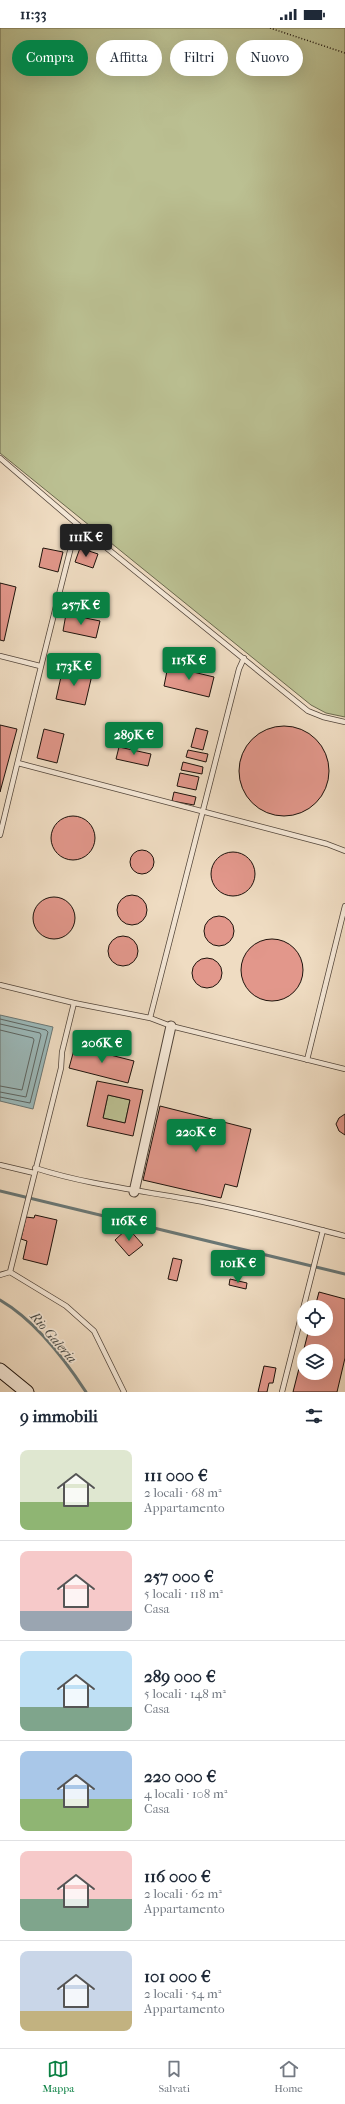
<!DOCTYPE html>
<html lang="it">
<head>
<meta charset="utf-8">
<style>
	:root { --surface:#fff; --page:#f2f2f3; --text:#1f2937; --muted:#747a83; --line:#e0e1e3; --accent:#0b8043 }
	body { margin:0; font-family:"IM FELL French Canon",serif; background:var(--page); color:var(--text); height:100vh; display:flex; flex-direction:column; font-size:15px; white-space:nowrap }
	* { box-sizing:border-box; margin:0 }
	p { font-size:13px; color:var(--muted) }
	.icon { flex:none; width:22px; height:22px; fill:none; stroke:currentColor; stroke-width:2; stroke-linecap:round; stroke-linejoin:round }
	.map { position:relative; height:1364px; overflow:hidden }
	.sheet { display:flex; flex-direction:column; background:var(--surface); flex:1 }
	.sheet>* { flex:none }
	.top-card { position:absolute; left:12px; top:12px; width:321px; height:36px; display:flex; gap:8px }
	.fabs { position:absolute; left:297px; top:1272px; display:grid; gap:8px }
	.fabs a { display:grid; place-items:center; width:36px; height:36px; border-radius:50%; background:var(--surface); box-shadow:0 4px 16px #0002; font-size:20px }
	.price { position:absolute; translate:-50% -34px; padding:0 9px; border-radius:4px; background:var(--accent); color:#fff; font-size:13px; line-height:26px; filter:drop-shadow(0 1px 2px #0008) }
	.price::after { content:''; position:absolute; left:50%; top:24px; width:12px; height:9px; margin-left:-6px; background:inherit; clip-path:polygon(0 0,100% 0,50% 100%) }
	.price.selected { background:#222; color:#fff }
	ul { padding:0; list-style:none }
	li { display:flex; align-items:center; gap:12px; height:100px; padding:0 20px }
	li+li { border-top:1px solid var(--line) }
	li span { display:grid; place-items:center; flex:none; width:112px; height:80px; border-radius:8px; color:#555 }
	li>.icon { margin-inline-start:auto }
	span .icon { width:48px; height:48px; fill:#fffc; stroke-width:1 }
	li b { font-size:17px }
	h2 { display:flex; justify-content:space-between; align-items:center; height:48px; padding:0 20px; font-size:17px }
	.chip { padding:0 14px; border-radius:18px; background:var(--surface); box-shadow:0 4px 16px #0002; font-size:14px; line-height:36px }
	.chip.selected { background:var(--accent); color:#fff }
	.status { display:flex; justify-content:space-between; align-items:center; height:28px; padding:0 20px; background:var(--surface); direction:ltr }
	.status svg { height:11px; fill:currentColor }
	.dock { display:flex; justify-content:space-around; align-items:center; height:56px; border-top:1px solid var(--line); background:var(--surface); font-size:11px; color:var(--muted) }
	.dock a { display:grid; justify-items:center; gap:2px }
	.dock .selected { color:var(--accent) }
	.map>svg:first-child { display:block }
	.green { fill:#bbc092; stroke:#6c6a4f }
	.water { fill:#9cbabb; stroke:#6a7775 }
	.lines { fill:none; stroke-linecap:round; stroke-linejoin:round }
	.shore { stroke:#5d6664; stroke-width:1 }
	.stream { stroke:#6a7775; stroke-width:3 }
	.building { fill:#e2978b; stroke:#1e130c; fill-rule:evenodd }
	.lane-casing { stroke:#52453a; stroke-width:6 }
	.street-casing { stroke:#52453a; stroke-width:11 }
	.secondary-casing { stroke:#1e130c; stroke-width:15 }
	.path { stroke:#1e130c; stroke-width:1.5; stroke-dasharray:1 2; stroke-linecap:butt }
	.lane { stroke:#f5e8d7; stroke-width:4.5 }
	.street { stroke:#f5e8d7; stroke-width:9 }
	.secondary { stroke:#f5e8d7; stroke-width:13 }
	.labels { text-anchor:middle; stroke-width:3.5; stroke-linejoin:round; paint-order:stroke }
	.water-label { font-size:13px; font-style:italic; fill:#4a4d49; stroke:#f5e8d7 }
</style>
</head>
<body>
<div class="status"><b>11:33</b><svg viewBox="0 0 49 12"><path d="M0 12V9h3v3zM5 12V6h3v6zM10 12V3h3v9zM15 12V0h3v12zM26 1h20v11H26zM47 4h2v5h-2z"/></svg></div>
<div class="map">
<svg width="345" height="1364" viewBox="0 0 345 1364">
	<rect width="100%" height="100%" fill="#efdcc2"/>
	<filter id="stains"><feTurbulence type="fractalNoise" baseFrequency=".005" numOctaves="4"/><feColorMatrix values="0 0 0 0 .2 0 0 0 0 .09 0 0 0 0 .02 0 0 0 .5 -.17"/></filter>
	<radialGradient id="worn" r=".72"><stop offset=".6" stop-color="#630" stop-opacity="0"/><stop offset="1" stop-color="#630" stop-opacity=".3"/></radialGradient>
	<path class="green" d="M0,0h345v689l-19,-4 -15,-8 -311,-252z
		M108,1067l22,5 -5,23 -22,-5z"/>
	<path class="water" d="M0,987l53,12 -20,82 -33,-8z"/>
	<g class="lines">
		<path class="shore" d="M0,991l46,11 2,2 -18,71 -30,-6
			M0,996l40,9 1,2 -15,62 -26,-5
			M0,1002l33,8 1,2 -12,50 -22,-4"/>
		<path class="stream" d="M0,1163l345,83
			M0,1272c36,21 64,58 86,92"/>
	</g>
	<path class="building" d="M43,520l20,4 -5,20 -19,-5z
		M80,520l18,6 -5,14 -18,-6z
		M0,555l16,4 -12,54 -4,-1z
		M66,586l34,7 -4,17 -33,-7z
		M168,638l46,11 -5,20 -45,-11z
		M63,640l29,7 -7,30 -29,-6z
		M0,697l17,4 -17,63z
		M239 743a45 45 0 1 1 90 0a45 45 0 1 1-90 0Z
		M196,700l12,3 -5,19 -12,-3z
		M44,701l20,5 -7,29 -20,-5z
		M119,719l32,7 -3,12 -32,-7z
		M188,722l20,4 -2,8 -20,-5z
		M183,734l20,5 -1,7 -21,-4z
		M180,745l19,4 -3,13 -19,-4z
		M174,764l22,5 -2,8 -22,-4z
		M51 810a22 22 0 1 1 44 0a22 22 0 1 1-44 0Z
		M130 834a12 12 0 1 1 24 0a12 12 0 1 1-24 0Z
		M211 846a22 22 0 1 1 44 0a22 22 0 1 1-44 0Z
		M117 882a15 15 0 1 1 30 0a15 15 0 1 1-30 0Z
		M33 890a21 21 0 1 1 42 0a21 21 0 1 1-42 0Z
		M204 903a15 15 0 1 1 30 0a15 15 0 1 1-30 0Z
		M108 923a15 15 0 1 1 30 0a15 15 0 1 1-30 0Z
		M241 942a31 31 0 1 1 62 0a31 31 0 1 1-62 0Z
		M192 945a15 15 0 1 1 30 0a15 15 0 1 1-30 0Z
		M75,1018l59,15 -6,22 -59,-15z
		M97,1053l46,9 -10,46 -46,-10zM108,1067l22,5 -5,23 -22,-5z
		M160,1078l91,23 -14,58 -12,-3 -4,14 -78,-18z
		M345,1086v21l-6,-4 -3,-7 3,-6z
		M35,1187l22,5 -10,45 -24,-6 4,-18 -6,-2 5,-22 8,1z
		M128,1200l15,17 -14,11 -14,-16z
		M173,1230l9,2 -5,21 -9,-2z
		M230,1251l17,4 -1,6 -17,-4z
		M319,1264l26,7v59l-8,34h-44l16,-63h17v-22h-11zM304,1323h22v22h-22z
		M264,1338l12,2 -3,15h-4l-2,9h-9z"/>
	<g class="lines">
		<defs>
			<path id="lane" d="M0,430l77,66 231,187 15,6 22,5
				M0,628l40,10
				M18,735l309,81 18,7
				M0,807c25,-104 50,-207 77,-311
				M0,957l74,18 76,15 21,8 174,43
				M74,975l-12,49 -1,16 -51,204 56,34 28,25 30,61
				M150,990l89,-349 5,-11
				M307,1032l38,-154
				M0,1137l34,8
				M35,1140c50,16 101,22 152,31 53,9 106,24 158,37
				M0,1247l10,-3
				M282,1364l41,-162"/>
			<path id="street" d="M134,1164l37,-166"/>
			<path id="secondary" d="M0,1342l27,22"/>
		</defs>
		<use href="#lane" class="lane-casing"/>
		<use href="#street" class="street-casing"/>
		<use href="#secondary" class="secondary-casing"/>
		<path class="path" d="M270,0l75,25"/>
		<use href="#lane" class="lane"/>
		<use href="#street" class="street"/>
		<use href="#secondary" class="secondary"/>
	</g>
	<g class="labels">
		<g class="water-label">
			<text transform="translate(54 1309) rotate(49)" y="5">Rio Galeria</text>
		</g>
	</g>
	<rect width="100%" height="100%" filter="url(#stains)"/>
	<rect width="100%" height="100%" fill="url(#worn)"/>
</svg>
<div class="fabs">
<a><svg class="icon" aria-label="locate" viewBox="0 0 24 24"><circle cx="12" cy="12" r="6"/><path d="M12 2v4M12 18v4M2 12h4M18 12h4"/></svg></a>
<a><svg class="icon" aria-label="layers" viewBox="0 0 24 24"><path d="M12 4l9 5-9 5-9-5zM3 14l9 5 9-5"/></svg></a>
</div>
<b class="price selected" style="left:86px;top:530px">111K €</b>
<b class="price" style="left:81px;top:598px">257K €</b>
<b class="price" style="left:189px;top:653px">115K €</b>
<b class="price" style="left:74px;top:659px">173K €</b>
<b class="price" style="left:134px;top:728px">289K €</b>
<b class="price" style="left:102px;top:1036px">206K €</b>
<b class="price" style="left:196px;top:1125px">220K €</b>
<b class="price" style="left:129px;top:1214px">116K €</b>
<b class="price" style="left:238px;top:1256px">101K €</b>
<div class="top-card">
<a class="chip selected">Compra</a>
<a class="chip">Affitta</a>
<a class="chip">Filtri</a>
<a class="chip">Nuovo</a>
</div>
</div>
<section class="sheet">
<h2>9 immobili<svg class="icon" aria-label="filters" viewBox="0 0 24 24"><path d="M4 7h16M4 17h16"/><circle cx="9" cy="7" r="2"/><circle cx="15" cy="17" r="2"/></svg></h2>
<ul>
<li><span style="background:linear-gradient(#dfe7d0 65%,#8fb573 0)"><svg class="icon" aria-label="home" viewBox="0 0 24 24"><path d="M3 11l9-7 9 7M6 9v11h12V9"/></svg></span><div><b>111 000 €</b><p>2 locali · 68 m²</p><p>Appartamento</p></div></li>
<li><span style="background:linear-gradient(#f6c9c9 75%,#9aa5b1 0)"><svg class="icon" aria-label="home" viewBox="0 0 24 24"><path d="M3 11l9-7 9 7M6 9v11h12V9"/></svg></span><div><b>257 000 €</b><p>5 locali · 118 m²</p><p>Casa</p></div></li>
<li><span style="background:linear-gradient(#bfe0f5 70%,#7fa58c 0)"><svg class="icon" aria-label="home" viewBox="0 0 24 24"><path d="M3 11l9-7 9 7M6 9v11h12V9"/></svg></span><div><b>289 000 €</b><p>5 locali · 148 m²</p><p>Casa</p></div></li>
<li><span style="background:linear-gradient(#a9c7e8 60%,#8fb573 0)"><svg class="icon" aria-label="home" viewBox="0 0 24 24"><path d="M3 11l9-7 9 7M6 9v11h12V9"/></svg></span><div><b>220 000 €</b><p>4 locali · 108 m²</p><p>Casa</p></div></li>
<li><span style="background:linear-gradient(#f6c9c9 60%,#7fa58c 0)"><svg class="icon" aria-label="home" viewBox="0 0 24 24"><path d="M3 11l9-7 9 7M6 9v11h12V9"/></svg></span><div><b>116 000 €</b><p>2 locali · 62 m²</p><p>Appartamento</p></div></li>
<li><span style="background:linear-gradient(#c9d6e8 75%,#c2b280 0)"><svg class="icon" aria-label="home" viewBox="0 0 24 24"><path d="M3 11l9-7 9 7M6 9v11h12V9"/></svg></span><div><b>101 000 €</b><p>2 locali · 54 m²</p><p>Appartamento</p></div></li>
</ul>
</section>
<nav class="dock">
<a class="selected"><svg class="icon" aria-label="map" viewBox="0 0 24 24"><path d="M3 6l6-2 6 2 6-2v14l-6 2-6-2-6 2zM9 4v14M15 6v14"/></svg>Mappa</a>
<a><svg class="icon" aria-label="saved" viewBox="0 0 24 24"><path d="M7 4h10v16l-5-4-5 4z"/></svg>Salvati</a>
<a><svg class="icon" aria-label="home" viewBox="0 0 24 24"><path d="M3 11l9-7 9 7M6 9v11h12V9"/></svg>Home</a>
</nav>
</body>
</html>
